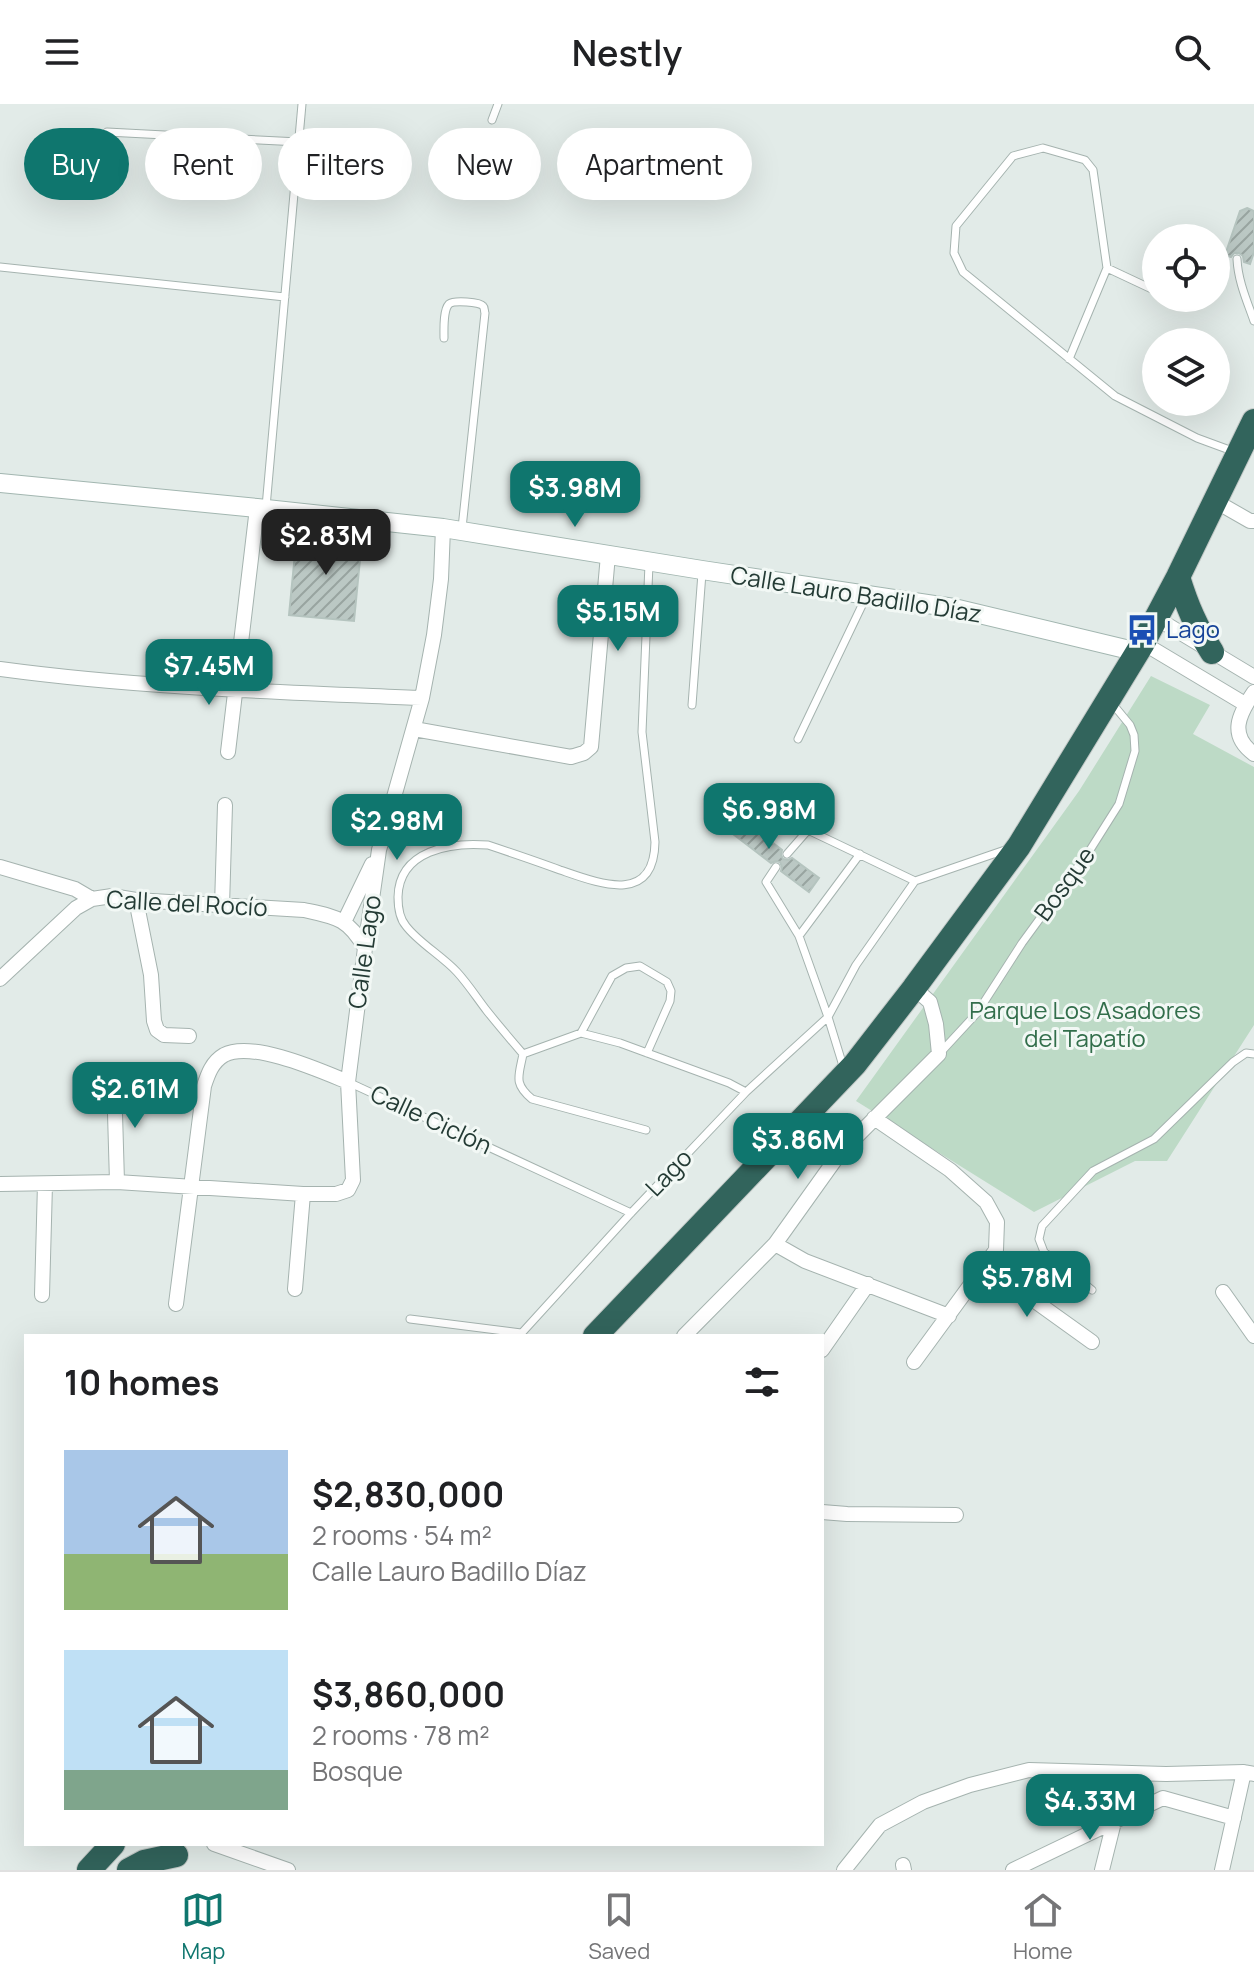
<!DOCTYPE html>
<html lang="en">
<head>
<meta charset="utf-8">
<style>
	:root { --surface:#fff; --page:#f6f6f6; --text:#202124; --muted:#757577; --line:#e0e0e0; --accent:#0f766e }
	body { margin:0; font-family:Manrope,sans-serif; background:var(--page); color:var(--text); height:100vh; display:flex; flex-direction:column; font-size:30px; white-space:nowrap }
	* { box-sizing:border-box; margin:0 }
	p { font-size:26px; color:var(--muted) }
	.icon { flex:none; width:44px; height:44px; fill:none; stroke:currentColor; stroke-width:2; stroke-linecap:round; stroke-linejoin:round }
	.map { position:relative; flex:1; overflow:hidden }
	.panel { position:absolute; left:24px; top:1230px; width:800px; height:512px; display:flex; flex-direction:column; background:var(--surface); border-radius:0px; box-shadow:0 8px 32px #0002 }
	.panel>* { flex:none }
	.guide { position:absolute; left:24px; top:24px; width:800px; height:72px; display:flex; gap:16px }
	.buttons { position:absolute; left:1142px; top:120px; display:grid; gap:16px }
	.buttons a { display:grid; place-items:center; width:88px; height:88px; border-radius:50%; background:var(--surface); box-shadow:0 8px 32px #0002; font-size:40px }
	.price { position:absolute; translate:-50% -68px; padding:0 18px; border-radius:16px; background:var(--accent); color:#fff; font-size:26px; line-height:52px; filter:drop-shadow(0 2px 4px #0008) }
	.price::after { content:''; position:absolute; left:50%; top:48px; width:24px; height:18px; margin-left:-12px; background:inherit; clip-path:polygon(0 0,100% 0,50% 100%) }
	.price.current { background:#222; color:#fff }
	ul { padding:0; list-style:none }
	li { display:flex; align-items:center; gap:24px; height:200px; padding:0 40px }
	li span { display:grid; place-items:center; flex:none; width:224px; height:160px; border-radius:0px; color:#555 }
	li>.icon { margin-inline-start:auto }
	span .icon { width:96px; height:96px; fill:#fffc; stroke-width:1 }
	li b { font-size:34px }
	h2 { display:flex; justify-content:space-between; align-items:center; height:96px; padding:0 40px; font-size:34px }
	.tag { padding:0 28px; border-radius:36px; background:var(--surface); box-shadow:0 8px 32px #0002; font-size:28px; line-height:72px }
	.tag.current { background:var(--accent); color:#fff }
	header { display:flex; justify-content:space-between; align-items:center; height:104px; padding:0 40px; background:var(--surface); font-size:36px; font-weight:600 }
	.dock { display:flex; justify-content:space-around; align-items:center; height:112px; border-top:2px solid var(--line); background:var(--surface); font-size:22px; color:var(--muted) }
	.dock a { display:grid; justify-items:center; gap:4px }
	.dock .current { color:var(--accent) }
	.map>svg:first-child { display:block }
	.park { fill:#bddac6 }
	.building { fill:url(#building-hatch); stroke:#b5c4bf; stroke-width:2 }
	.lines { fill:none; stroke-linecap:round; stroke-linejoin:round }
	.lane-casing { stroke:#a5b3af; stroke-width:9 }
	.street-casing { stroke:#a5b3af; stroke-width:16 }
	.secondary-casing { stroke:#a2b6b0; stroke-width:20 }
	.highway-casing { stroke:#c2c8c6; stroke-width:26 }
	.lane { stroke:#fff; stroke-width:7 }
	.street { stroke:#fff; stroke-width:14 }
	.secondary { stroke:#fff; stroke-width:18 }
	.highway { stroke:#32645c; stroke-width:24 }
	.labels { text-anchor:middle; stroke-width:6; stroke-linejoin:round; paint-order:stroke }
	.street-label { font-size:24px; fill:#243b35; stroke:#f2f8f5 }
	.transit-label { font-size:24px; fill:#164399; stroke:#f2f8f5; text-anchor:start }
	.park-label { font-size:24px; fill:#326e4b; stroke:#f2f8f5 }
</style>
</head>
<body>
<header><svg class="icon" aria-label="menu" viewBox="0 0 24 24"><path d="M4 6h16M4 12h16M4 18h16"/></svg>Nestly<svg class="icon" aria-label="search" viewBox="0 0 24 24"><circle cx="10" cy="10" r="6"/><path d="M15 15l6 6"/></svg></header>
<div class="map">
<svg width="1254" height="1766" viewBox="0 0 1254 1766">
	<defs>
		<pattern id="building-hatch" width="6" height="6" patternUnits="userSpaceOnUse" patternTransform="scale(2)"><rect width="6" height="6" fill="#bbc8c4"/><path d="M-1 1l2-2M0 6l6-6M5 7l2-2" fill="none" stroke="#98a4a0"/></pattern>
	</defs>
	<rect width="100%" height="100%" fill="#e2ebe8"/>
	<path class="park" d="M1151,572l59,29 -17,29 61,33v258l-87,136h-32l-101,51 -178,-111 223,-310z"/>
	<path class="building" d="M1247,104l7,3v41l-4,12 -6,-2 -1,-6 -4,-3h-5l-3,4 -6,-2 15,-44z
		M297,429l65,6 -8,82 -65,-6z
		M730,706l52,40 -1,5 2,4 5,1 4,-2 27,20 -10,14 -28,-21 1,-4 -2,-5 -4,-1 -5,2 -51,-39z"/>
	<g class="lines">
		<defs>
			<path id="lane" d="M492,16l6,-16
				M107,28l192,10
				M1237,155c1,22 10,42 17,62
				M0,163l285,30
				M1107,164l-14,-98 -8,-10 -42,-12 -30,8 -57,70 -2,27 9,19 152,124 82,42 38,14
				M444,234c0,-8 -1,-28 5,-34 5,-4 31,-2 34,2 2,2 1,5 2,7l-23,215
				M1069,255l38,-91 49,23
				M266,403l36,-403
				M649,460l-7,168 13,110c-1,64 -57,41 -95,28 -24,-9 -48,-17 -72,-25 -37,-3 -89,5 -90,52 0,10 1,21 8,29 12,16 36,30 51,46 11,12 20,26 30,39 12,15 24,29 36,43l58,-21 39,10 109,40 17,9
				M692,601l10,-132
				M798,635l68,-142
				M787,750l21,-24 107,51
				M799,832l61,-82
				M581,929l31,-57 14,-8 14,-2 27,16 4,9 -1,10 -23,52
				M940,949l37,-40 45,-70 68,-93 29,-46 16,-53 -1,-16 -4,-10 -19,-23
				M523,950c-4,22 -10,29 9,45l114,31
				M844,965l-16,-52 28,-52 59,-84 90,-31
				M348,978l283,131
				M1092,1186l-48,-38 -5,-13 3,-13 51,-55 61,-32 79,-77 13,-9 8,1
				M410,1215l111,14
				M519,1232l112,-123 115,-121 82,-75 -29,-81 -33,-54 10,-15"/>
			<path id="street" d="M1215,397l35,20h4
				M1156,514l98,59
				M1143,539l102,61
				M0,565c140,19 281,23 422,29
				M1254,588c-15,22 -26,43 0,62
				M414,625l157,28 13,-4 7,-6 17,-192
				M228,648l29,-244
				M0,763l75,22 17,10 20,-3 24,4 168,10c32,7 44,8 61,38
				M136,796l15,75 3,46 3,9 7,5 25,1
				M222,802l3,-101
				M344,818l28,-58
				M0,875l76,-71 16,-9
				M114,975l3,103
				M874,1014l76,52 36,32 11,20 -1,28 -82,112
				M0,1080l117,-2 186,12h33l12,-4 5,-10 -5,-98 17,-134 14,-98 43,-152 12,-63 7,-56 2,-51
				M775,1140l30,17 144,55
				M986,1162l106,76
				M295,1185l8,-95
				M1223,1188l31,44
				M42,1191l3,-111
				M176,1200l28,-218c4,-12 8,-24 20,-31 28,-15 97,16 124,27
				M684,1232l91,-92 65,-91 99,-99 -3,-30 -6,-22 -16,-14
				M822,1246l46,-66
				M822,1408l25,2 109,1
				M214,1740l74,26
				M903,1761l1,5
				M844,1766l36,-45 43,-23 47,-17 59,-15 137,4 78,-2 10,2
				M1013,1766l150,-72 71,20
				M1102,1766l12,-48
				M1222,1766l22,-98"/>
			<path id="secondary" d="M0,379l257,25 186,20 259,42 252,38 184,44"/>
			<path id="highway" d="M1178,473c9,29 18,50 34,75
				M595,1232l260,-272 59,-76 105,-142 124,-203 35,-66 76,-156
				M89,1766l24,-26
				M129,1766l15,-8 32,-7"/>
		</defs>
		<use href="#lane" class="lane-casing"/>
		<use href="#street" class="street-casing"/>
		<use href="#secondary" class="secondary-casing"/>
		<use href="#highway" class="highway-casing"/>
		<use href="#lane" class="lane"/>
		<use href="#street" class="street"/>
		<use href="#secondary" class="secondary"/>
		<use href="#highway" class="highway"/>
	</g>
	<defs>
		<symbol id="bus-bare" viewBox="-9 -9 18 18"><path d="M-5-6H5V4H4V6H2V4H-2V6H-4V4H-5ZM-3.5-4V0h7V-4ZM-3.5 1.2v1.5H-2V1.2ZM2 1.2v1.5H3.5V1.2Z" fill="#1a4fb4" stroke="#f2f8f5" stroke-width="2.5" paint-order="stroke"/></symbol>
	</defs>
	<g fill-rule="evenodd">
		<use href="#bus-bare" x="1120" y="504" width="44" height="44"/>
	</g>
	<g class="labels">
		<g class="street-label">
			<text transform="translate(856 491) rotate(9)" y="8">Calle Lauro Badillo Díaz</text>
			<text transform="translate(1065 780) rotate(-54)" y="8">Bosque</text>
			<text transform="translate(187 800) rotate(3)" y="8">Calle del Rocío</text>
			<text transform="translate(365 848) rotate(-82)" y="8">Calle Lago</text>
			<text transform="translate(431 1016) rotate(25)" y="8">Calle Ciclón</text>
			<text transform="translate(669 1069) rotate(-46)" y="8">Lago</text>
		</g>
		<g class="transit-label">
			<text x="1166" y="534">Lago</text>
		</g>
		<g class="park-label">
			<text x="1085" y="915">Parque Los Asadores<tspan x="1085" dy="28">del Tapatío</tspan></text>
		</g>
	</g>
</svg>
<div class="buttons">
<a><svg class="icon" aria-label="locate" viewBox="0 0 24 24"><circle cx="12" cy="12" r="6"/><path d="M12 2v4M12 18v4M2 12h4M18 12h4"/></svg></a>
<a><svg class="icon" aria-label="layers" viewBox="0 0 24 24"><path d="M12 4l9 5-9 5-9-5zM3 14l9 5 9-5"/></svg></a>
</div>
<b class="price" style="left:575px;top:425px">$3.98M</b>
<b class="price current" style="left:326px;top:473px">$2.83M</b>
<b class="price" style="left:618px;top:549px">$5.15M</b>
<b class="price" style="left:209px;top:603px">$7.45M</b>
<b class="price" style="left:769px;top:747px">$6.98M</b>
<b class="price" style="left:397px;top:758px">$2.98M</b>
<b class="price" style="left:135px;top:1026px">$2.61M</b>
<b class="price" style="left:798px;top:1077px">$3.86M</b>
<b class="price" style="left:1027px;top:1215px">$5.78M</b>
<b class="price" style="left:1090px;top:1738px">$4.33M</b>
<div class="guide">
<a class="tag current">Buy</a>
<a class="tag">Rent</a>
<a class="tag">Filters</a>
<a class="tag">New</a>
<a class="tag">Apartment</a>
</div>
<section class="panel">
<h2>10 homes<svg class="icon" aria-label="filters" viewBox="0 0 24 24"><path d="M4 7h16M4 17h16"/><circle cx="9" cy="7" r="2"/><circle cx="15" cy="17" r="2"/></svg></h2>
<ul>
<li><span style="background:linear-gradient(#a9c7e8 65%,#8fb573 0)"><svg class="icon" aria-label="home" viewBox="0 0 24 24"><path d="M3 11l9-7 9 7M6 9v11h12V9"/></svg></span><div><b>$2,830,000</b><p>2 rooms · 54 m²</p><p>Calle Lauro Badillo Díaz</p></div></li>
<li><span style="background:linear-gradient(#bfe0f5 75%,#7fa58c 0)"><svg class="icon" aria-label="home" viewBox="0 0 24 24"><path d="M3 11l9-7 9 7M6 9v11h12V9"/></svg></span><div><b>$3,860,000</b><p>2 rooms · 78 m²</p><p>Bosque</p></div></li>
</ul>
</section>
</div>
<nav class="dock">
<a class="current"><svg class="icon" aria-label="map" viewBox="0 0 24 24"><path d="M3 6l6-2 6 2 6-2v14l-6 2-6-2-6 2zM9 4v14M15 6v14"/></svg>Map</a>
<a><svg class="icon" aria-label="saved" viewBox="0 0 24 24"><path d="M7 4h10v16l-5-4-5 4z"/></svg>Saved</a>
<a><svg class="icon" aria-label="home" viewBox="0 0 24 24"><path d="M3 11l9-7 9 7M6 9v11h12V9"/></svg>Home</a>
</nav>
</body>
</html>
